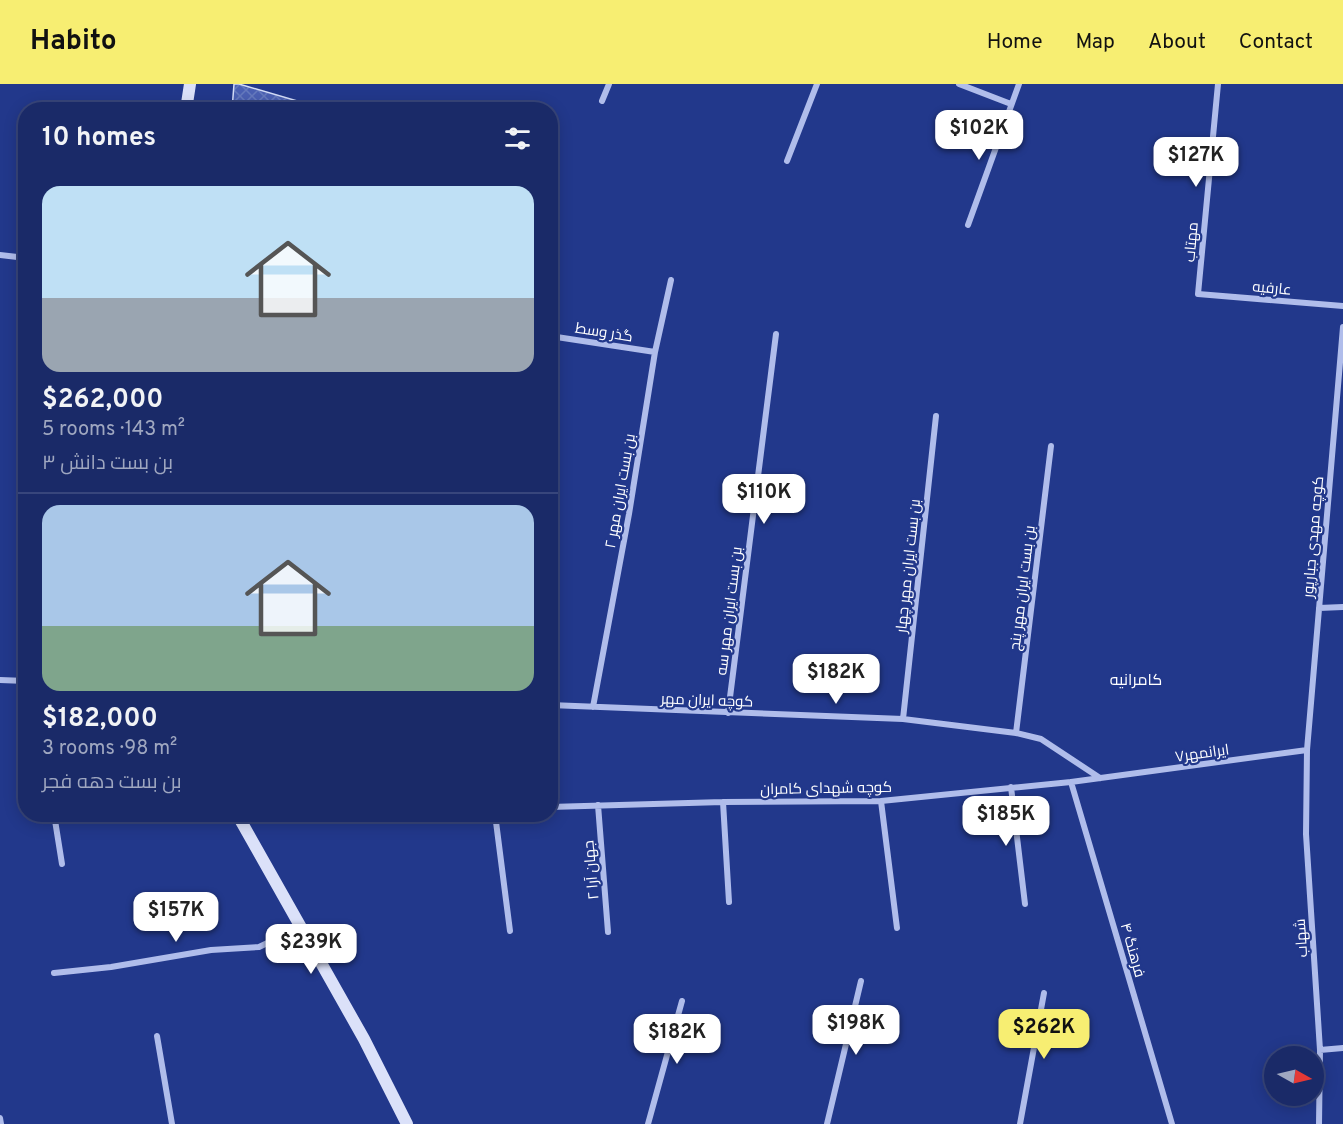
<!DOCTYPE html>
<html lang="en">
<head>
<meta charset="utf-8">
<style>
	:root { --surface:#1a2a68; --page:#23326e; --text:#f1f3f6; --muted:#9fa7c0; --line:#38467c; --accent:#f7ee72 }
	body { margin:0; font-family:Overpass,Cairo,sans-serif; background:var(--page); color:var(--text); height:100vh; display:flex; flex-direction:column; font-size:22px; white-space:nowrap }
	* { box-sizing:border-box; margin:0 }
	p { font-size:20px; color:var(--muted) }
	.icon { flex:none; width:33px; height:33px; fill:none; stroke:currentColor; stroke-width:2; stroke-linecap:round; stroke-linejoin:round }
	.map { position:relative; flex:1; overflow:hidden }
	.sheet { position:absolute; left:18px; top:18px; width:540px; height:720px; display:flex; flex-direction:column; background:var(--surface); border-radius:24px; box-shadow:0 3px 15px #0003,0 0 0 2px var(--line) }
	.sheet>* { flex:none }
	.needle { width:39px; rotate:98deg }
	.fabs { position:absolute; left:1264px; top:962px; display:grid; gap:12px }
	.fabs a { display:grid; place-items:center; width:60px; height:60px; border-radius:50%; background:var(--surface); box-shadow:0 3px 15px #0003,0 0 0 2px var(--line); font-size:30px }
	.price { position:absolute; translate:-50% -51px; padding:0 14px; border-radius:12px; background:#fff; color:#222; font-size:20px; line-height:39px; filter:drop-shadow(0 2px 3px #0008) }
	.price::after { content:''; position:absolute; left:50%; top:36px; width:18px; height:14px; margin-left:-9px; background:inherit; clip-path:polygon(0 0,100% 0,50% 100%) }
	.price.active { background:var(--accent); color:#111 }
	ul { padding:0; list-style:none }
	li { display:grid; align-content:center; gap:12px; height:318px; padding:0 24px }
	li+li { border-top:2px solid var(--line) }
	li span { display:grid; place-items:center; height:186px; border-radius:18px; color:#555 }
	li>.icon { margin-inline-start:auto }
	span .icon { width:108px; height:108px; fill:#fffc; stroke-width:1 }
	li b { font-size:26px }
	h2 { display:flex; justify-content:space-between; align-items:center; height:72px; padding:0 24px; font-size:26px }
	header { display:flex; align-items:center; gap:36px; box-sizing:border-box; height:84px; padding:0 30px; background:var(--accent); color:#111 }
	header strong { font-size:28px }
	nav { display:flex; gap:33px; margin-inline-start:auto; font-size:21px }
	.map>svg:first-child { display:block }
	.building { fill:url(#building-cross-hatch); stroke:#d4ddf8; stroke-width:1.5; filter:url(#shadow) }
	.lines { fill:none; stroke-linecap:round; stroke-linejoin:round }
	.street { stroke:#b0bdeb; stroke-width:6 }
	.secondary { stroke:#dbe1f9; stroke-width:12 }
	.labels { text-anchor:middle; stroke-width:4.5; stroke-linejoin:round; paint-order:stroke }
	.street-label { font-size:15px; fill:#fff; stroke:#22388b }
	.neighbourhood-label { font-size:16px; fill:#fff; stroke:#22388b }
</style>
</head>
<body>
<header>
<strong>Habito</strong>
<nav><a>Home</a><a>Map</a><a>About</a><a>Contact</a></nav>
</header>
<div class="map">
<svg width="1343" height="1040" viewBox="0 0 1343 1040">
	<defs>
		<pattern id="building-cross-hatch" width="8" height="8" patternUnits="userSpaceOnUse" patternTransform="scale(1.5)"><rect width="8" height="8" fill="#4b61b3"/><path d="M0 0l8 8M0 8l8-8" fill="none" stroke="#6679be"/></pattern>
		<filter id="shadow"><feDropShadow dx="5.5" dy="5.5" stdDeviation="0" flood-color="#0009"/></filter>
	</defs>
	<rect width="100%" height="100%" fill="#22388b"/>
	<path class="building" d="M234,0h5l89,26h-96z"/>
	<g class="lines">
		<path class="street" d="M959,0l52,20
			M1218,0l-20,210 145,12
			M602,17l7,-17
			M787,77l30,-77
			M968,141l51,-141
			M0,171l26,3
			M550,252l105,16
			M1319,524l24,-1
			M0,596l26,1
			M550,621l353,14 113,14 25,6 59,39
			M593,623l36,-193 26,-162 16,-72
			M728,629l48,-379
			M903,635l33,-303
			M1016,649l35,-287
			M1071,698l101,342
			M1011,703l14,117
			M881,717l16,127
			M723,718l6,100
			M598,721l10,127
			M550,723l173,-5 158,-1 190,-19 236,-32
			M54,730l8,50
			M495,730l15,117
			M240,734l100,-4
			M54,889l57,-6 100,-17 48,-3 42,-20
			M157,952l15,88
			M1320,966l23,-2
			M0,1034l1,6
			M648,1040l34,-123
			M827,1040l34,-143
			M1020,1040l24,-131
			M1319,1040l1,-74 -14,-216 1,-84 36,-423"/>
		<path class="secondary" d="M186,26l4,-26
			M237,730l127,225 43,85"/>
	</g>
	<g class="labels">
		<g class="street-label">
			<text transform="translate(1191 158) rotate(-85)" y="5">مهتاب</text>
			<text transform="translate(1272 204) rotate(5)" y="5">عارفیه</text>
			<text transform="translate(604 248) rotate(9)" y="5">گذر وسط</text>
			<text transform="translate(620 407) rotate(-80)" y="5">۲ بن بست ایران مهر</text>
			<text transform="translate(1313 453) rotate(-85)" y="5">کوچه مهدی جبارپور</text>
			<text transform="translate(908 482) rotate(-84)" y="5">بن بست ایران مهر چهار</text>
			<text transform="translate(1022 504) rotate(-83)" y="5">بن بست ایران مهر پنج</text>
			<text transform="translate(729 527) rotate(-83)" y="5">بن بست ایران مهر سه</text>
			<text transform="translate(707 616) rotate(2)" y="5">کوچه ایران مهر</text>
			<text transform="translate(1202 669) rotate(-8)" y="5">ایرانمهر۷</text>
			<text transform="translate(826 704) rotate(-1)" y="5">کوچه شهدای کامران</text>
			<text transform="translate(591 786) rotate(-95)" y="5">جهان آرا ۲</text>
			<text transform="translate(1301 854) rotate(-94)" y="5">شهاب</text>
			<text transform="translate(1133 866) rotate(74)" y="5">فرهنگ ۴</text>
		</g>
		<g class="neighbourhood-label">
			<text x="1136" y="601">کامرانیه</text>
		</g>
	</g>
</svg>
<div class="fabs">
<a><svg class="needle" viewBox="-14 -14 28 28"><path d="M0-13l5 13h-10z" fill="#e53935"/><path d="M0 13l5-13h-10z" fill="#9fa7c0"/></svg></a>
</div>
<b class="price" style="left:979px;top:77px">$102K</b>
<b class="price" style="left:1196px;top:104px">$127K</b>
<b class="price" style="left:764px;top:441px">$110K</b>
<b class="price" style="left:836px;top:621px">$182K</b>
<b class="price" style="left:1006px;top:763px">$185K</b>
<b class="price" style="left:176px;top:859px">$157K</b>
<b class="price" style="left:311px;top:891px">$239K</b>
<b class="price" style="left:856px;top:972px">$198K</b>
<b class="price active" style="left:1044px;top:976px">$262K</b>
<b class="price" style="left:677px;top:981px">$182K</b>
<section class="sheet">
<h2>10 homes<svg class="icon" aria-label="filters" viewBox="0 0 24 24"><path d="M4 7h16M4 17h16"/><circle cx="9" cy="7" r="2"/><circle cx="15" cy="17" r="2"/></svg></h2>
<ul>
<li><span style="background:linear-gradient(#bfe0f5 60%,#9aa5b1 0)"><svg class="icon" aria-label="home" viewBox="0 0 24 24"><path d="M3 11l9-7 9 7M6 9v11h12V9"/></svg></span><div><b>$262,000</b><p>5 rooms · 143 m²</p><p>بن بست دانش ۳</p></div></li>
<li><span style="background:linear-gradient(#a9c7e8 65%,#7fa58c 0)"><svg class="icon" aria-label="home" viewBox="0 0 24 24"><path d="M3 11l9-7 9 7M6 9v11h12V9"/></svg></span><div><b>$182,000</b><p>3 rooms · 98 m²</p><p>بن بست دهه فجر</p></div></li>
</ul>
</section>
</div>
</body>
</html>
